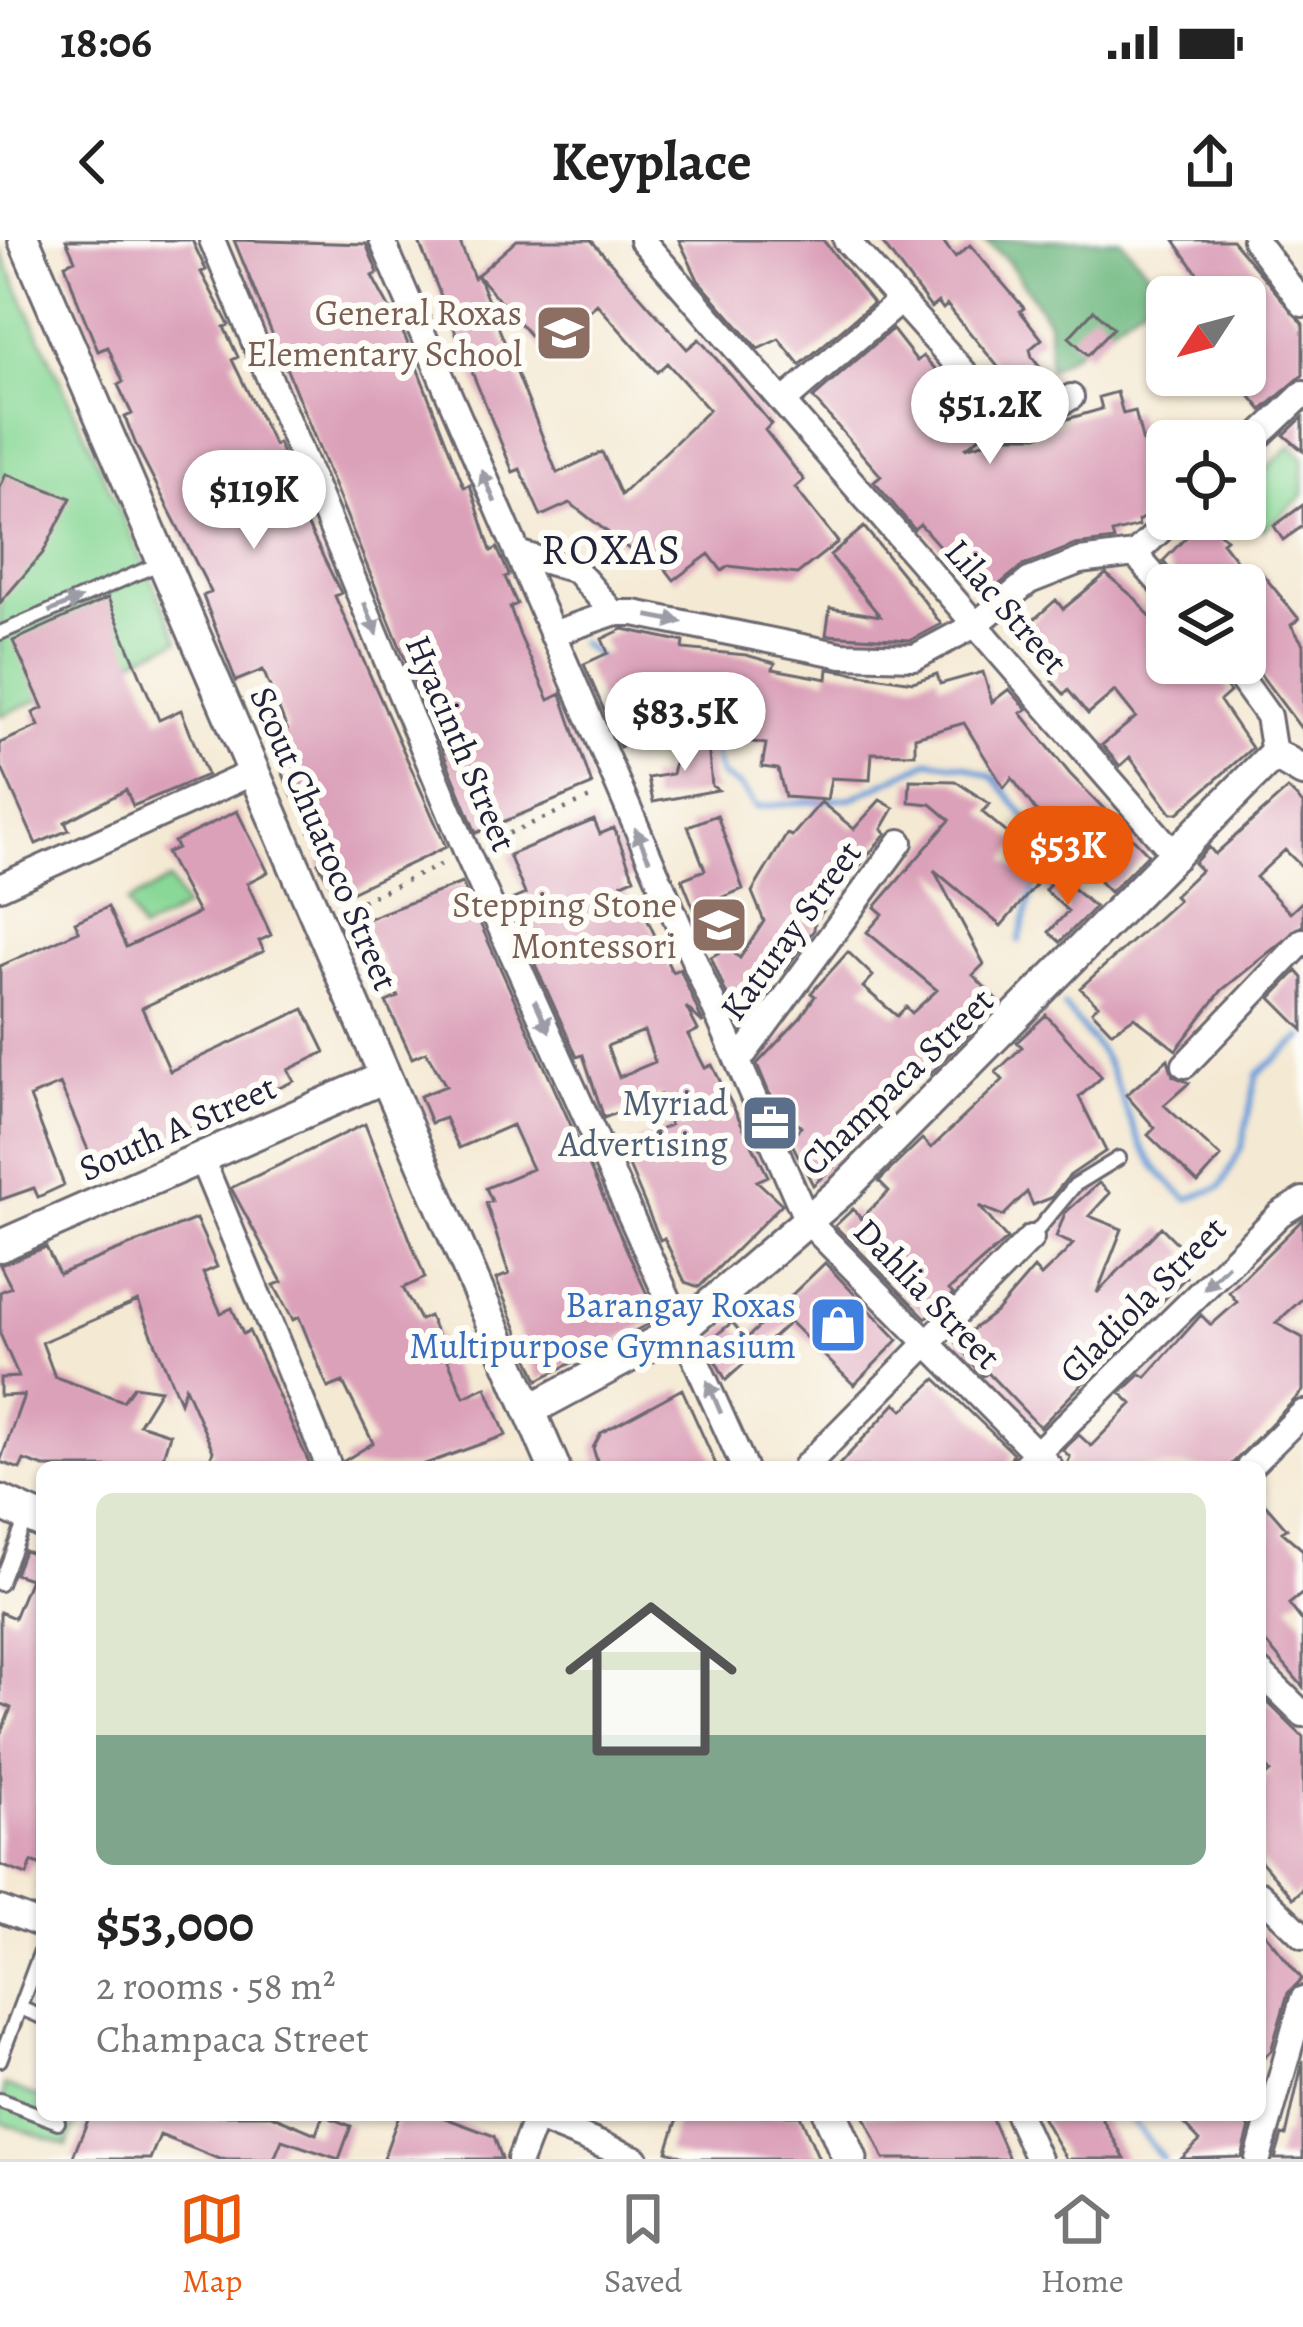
<!DOCTYPE html>
<html lang="en">
<head>
<meta charset="utf-8">
<style>
	:root { --surface:#fff; --page:#f6f6f6; --text:#222; --muted:#767676; --line:#e0e0e0; --accent:#ea580c }
	body { margin:0; font-family:Alegreya,serif; background:var(--page); color:var(--text); height:100vh; display:flex; flex-direction:column; font-size:45px; white-space:nowrap }
	* { box-sizing:border-box; margin:0 }
	p { font-size:39px; color:var(--muted) }
	.icon { flex:none; width:66px; height:66px; fill:none; stroke:currentColor; stroke-width:2; stroke-linecap:round; stroke-linejoin:round }
	.map { position:relative; flex:1; overflow:hidden }
	.side { position:absolute; left:36px; top:1221px; width:1230px; height:660px; display:flex; flex-direction:column; background:var(--surface); border-radius:18px; box-shadow:0 3px 9px #0004 }
	.side>* { flex:none }
	.needle { width:78px; rotate:234deg }
	.buttons { position:absolute; left:1146px; top:36px; display:grid; gap:24px }
	.buttons a { display:grid; place-items:center; width:120px; height:120px; border-radius:18px; background:var(--surface); box-shadow:0 3px 9px #0004; font-size:60px }
	.price { position:absolute; translate:-50% -102px; padding:0 27px; border-radius:42px; background:#fff; color:#222; font-size:39px; line-height:78px; filter:drop-shadow(0 3px 6px #0008) }
	.price::after { content:''; position:absolute; left:50%; top:72px; width:36px; height:27px; margin-left:-18px; background:inherit; clip-path:polygon(0 0,100% 0,50% 100%) }
	.price.active { background:var(--accent); color:#fff }
	ul { padding:0; list-style:none }
	li { display:grid; align-content:center; gap:24px; height:636px; padding:0 60px }
	li+li { border-top:3px solid var(--line) }
	li span { display:grid; place-items:center; height:372px; border-radius:18px; color:#555 }
	li>.icon { margin-inline-start:auto }
	span .icon { width:216px; height:216px; fill:#fffc; stroke-width:1 }
	li b { font-size:51px }
	.status { display:flex; justify-content:space-between; align-items:center; height:84px; padding:0 60px; background:var(--surface); direction:ltr }
	.status svg { height:33px; fill:currentColor }
	header { display:flex; justify-content:space-between; align-items:center; height:156px; padding:0 60px; background:var(--surface); font-size:54px; font-weight:700 }
	.menu { display:flex; justify-content:space-around; align-items:center; height:168px; border-top:3px solid var(--line); background:var(--surface); font-size:33px; color:var(--muted) }
	.menu a { display:grid; justify-items:center; gap:6px }
	.menu .active { color:var(--accent) }
	.map>svg:first-child { display:block }
	.green { fill:#89d897; stroke:#567d69; stroke-width:3 }
	.forest { fill:#6eb880; stroke:#486d5e; stroke-width:3 }
	.lines { fill:none; stroke-linecap:round; stroke-linejoin:round }
	.stream { stroke:#6ea0d9; stroke-width:6 }
	.building { fill:#dba1b9; fill-rule:evenodd }
	.service-casing { stroke:#6c6870; stroke-width:18 }
	.minor-casing { stroke:#6c6870; stroke-width:30 }
	.tertiary-casing { stroke:#6c6870; stroke-width:36 }
	.secondary-casing { stroke:#6c6870; stroke-width:39 }
	.path { stroke:#6c6870; stroke-width:4.5; stroke-dasharray:3 9; stroke-linecap:butt }
	.service { stroke:#fff; stroke-width:12 }
	.minor { stroke:#fff; stroke-width:24 }
	.tertiary { stroke:#fff; stroke-width:30 }
	.secondary { stroke:#fff; stroke-width:33 }
	.oneway { fill:#9c9ca7 }
	.labels { text-anchor:middle; stroke-width:12; stroke-linejoin:round; paint-order:stroke }
	.education-label { font-size:36px; fill:#785e54; stroke:#fdfcf7; text-anchor:end }
	.street-label { font-size:36px; fill:#22223b; stroke:#fdfcf7 }
	.service-label { font-size:36px; fill:#4e5e75; stroke:#fdfcf7; text-anchor:end }
	.shop-label { font-size:36px; fill:#366cbe; stroke:#fdfcf7; text-anchor:end }
	.quarter-label { font-size:42px; letter-spacing:3px; fill:#22223b; stroke:#fdfcf7 }
</style>
</head>
<body>
<div class="status"><b>18:06</b><svg viewBox="0 0 49 12"><path d="M0 12V9h3v3zM5 12V6h3v6zM10 12V3h3v9zM15 12V0h3v12zM26 1h20v11H26zM47 4h2v5h-2z"/></svg></div>
<header><svg class="icon" aria-label="back" viewBox="0 0 24 24"><path d="M15 5l-7 7 7 7"/></svg>Keyplace<svg class="icon" aria-label="share" viewBox="0 0 24 24"><path d="M12 15V3M7 8l5-5 5 5M5 13v7h14v-7"/></svg></header>
<div class="map">
<svg width="1303" height="1919" viewBox="0 0 1303 1919">
	<rect width="100%" height="100%" fill="#fdfcf7"/>
	<filter id="ink" filterUnits="userSpaceOnUse"><feTurbulence type="fractalNoise" baseFrequency=".00833" numOctaves="2"/><feDisplacementMap in="SourceGraphic" scale="24" xChannelSelector="R" yChannelSelector="G"/><feConvolveMatrix kernelMatrix="1 2 1 2 8 2 1 2 1" color-interpolation-filters="sRGB"/></filter>
	<filter id="wash" filterUnits="userSpaceOnUse"><feTurbulence type="fractalNoise" baseFrequency=".004" numOctaves="4" result="noise"/><feDisplacementMap in="SourceGraphic" scale="48" xChannelSelector="R" yChannelSelector="G"/><feGaussianBlur stdDeviation="2.7" result="paint"/><feColorMatrix in="noise" values="0 0 0 0 0 0 0 0 0 0 0 0 0 0 0 0 0 1.4 0 .05"/><feComposite in="paint" operator="in"/></filter>
	<g filter="url(#wash)">
		<rect width="100%" height="100%" fill="#f4e9d3"/>
		<path class="green" d="M0,9l179,391 -179,76z
			M1291,206l12,12v37l-39,35 -19,-20v-22z
			M170,640l15,28 -44,23 -14,-28z
			M4,1845l38,14v16h36l-11,31 -67,-24z"/>
		<path class="forest" d="M984,0h137l43,49 -115,81 -1,-49 -40,-60z"/>
		<g class="lines">
			<path class="stream" d="M580,403l21,16
				M678,479l30,11 13,46 19,10 16,21 96,-9 78,-37 36,5 28,12 43,53 4,31 -22,79
				M1064,766c15,20 36,41 46,63 24,56 27,90 78,130l33,-12 21,-41 15,-72 46,-37
				M1128,1875l35,44"/>
		</g>
		<g id="blocks">
			<path class="building" d="M66,0h126l14,30 -5,2 28,53 -5,2 14,30 -6,3 42,85 4,-2 26,63 -5,2 42,85 -6,3 111,251 -108,51 -20,-35 4,-3 -14,-33 6,-3 -13,-29 -8,3 -25,-61 19,-8 -24,-59 -27,11 -33,-85 8,-4 -75,-147 -11,-28 7,-3 -14,-29 5,-3 -15,-35 -10,4 -20,-49 -13,-38 10,-4z
				M234,0l132,4 12,29 -6,3 33,61 59,150 6,-2 21,66 6,-3 12,27 -4,2 12,27 -7,3 10,29 29,64 12,-6 31,91 -116,48z
				M418,0h41l15,38 43,-38h74l96,109 12,-10 34,39 38,46 -6,6 39,50 -9,8 43,54 -41,32 -68,-8 -7,5 -13,-17 -35,26 -28,-36 -8,12 -68,-53 -29,13 -21,-47 -7,3zM478,36l65,74 54,-46 60,68 10,-9 42,47 -88,85 -19,-43 -45,21z
				M679,0h144l50,63 -73,62 -21,-26 -21,10 -60,-69z
				M880,0h62l13,17 15,-12 54,63 -4,3 22,28 -12,10 2,8 20,27 -25,18 -80,-97 -4,4 -5,-7 -7,6z
				M1174,0h58l71,84v51l-41,35 -24,-29 7,-6v-78h-31z
				M1094,70l19,18 -25,27 -19,-18z
				M892,89l25,32 6,-5 69,72 -27,20 43,-12h30l29,-17 35,-10 -3,-12 18,-5 6,22 12,-3 16,64 16,-4v32l-29,18 1,5 -27,7 2,7 -39,5 -53,21 -38,31 -64,-73 -6,5 -26,-31 -14,-16 7,-6 -68,-78z
				M1303,177v34l-19,-16z
				M6,234l65,24 -28,55 -43,50v-115z
				M1303,265v21l-20,14 -9,-14z
				M1204,279l22,20 -4,3 28,36 10,-7 39,48 -8,6 12,19v87l-58,-77v-69h-63l-19,-24z
				M864,287l60,74 17,23 -30,16 -85,-5 4,-27 50,8 -50,-61z
				M1106,334l30,25 31,39v25h28l9,11 6,-6 20,24 -10,9 32,47 -74,65h-7l-41,-56 -10,9 -18,-21 34,-28 -21,-26 -27,23 -20,-24 -4,4 -12,-13 4,-4 -36,-45 36,-32 7,9z
				M108,358l51,122 22,-10 26,65 -74,31 -7,-16 -61,32 4,8 -33,14 -36,-80v-21l39,-17 -6,-13 10,-5 -30,-67z
				M623,389l61,13 -1,7 63,6 29,8 -2,6 54,10 1,-10 85,13 24,-8 3,10 43,-12 9,30 17,-13 18,20 -6,4 49,61 78,80 -38,38 -34,-35 8,-9 -27,-25 -7,7 -38,-52 -8,10 -40,-65 -49,14v17l-43,-1 -2,27 -39,-2 -4,22 -42,-3 -7,-28 -16,-2 4,-23 -32,-5 7,-43 -36,-7 -9,24 -76,34 -36,-83 24,-11 -6,-14z
				M681,498l27,6 4,42 6,4 -65,12 -5,-24 24,-4z
				M910,540l45,1 35,23 -8,8 37,31 -13,17 30,25 -35,41 -67,-56 50,94 -11,11 27,28 -70,71 -5,-6 -49,47 7,7 -70,63 -24,-47 12,-11 -32,-34 -12,-29 44,-47 14,-21 -4,-3 37,-41 25,24 -10,11 34,29 9,-9 6,6 25,-23 -70,-58 16,-18 -8,-7 75,-87 -19,-16 -22,-2z
				M1288,549l15,15v64l-18,-18 -29,27 34,36 13,-12v24l-81,65 -46,60 -42,-33 -22,15 -20,-21 6,-6 -18,-17 98,-88 -4,-4 27,-26 -7,-7 15,-16 6,7z
				M880,560l14,8 -12,21 4,4 -71,88 -1,9 -30,41 -5,-4 -31,40 -14,5 -23,-55 16,-9 13,10 24,-37 -12,-29 35,-58 5,2 29,-34 33,27z
				M237,571l31,61 -21,11 24,52 -12,6 5,10 -122,57 28,63 134,-62 21,43 -37,18 6,11 -197,90 -37,-87 -30,13 34,88 -26,12 -4,-9 -34,12v-234l79,-35 -4,-9 33,-15 18,40 72,-34 -32,-60 11,-5 -3,-6z
				M717,575l26,74 -49,20 -12,-30 23,-9 -17,-44z
				M594,580l6,14 14,-6 20,50 -12,5 14,33 8,-4 28,60 8,-3 23,54 -17,-16 12,23 -10,5 17,33 7,-3 56,111 -11,5 25,23 -83,83 -14,-5 -21,-44 -4,2 -38,-91 48,-24 -10,-30 -56,23 -21,-63 -6,2 -70,-155 18,-8 -16,-39zM644,791l11,31 -36,15 -12,-31z
				M1058,636l37,31 -35,35 -11,-10 19,-21 -23,-21z
				M462,643l196,436 -120,61 -42,-101 13,-5 -23,-71 6,-2 -6,-13 46,-19 -20,-44 -53,23 -14,-30 -14,5 -11,-27 26,-10 -20,-34 -14,6 -26,-56 12,-5 -37,-76z
				M1297,731l6,7v52l-32,-32z
				M1046,775l56,62 -23,20 27,54 -37,25 -18,22 -18,7 -6,-13 -24,24 -24,-10 28,33 -58,51 4,4 -27,24 -91,-92 18,-17 8,9 28,-27 -10,-10 9,-9 34,-33 9,9 72,-68 -7,-8 26,-25 -5,-5z
				M1168,819l5,17 16,7 -25,22 57,52 -23,26 -50,-48 7,-7 -29,-33z
				M365,884l60,154 -22,10 17,32 9,-4 35,81 22,-10 20,48 -89,32h-72l-1,-6 29,-18 -30,-61 -15,6 -29,-71 -6,3 -19,-35 8,-3 -51,-94z
				M1099,943l11,10 -21,23 33,13 -25,64 64,-66 26,26 -12,13 11,11 -146,150 -52,-54 -5,3 -27,-34 41,-31 37,-43 7,8 24,-23 8,-9 -17,-7 9,-24z
				M196,979l21,48 -14,6 18,40 11,-5 11,26 6,-3 62,136h-104l6,-16 -28,-64 -5,15 -42,-101 -96,41 13,35 68,24 11,-15 26,4 -21,34 31,10 -10,33h-116l-20,-7 -4,9 -20,-7 24,-67 -24,1v-18l19,-1 -19,-43v-42l11,-5 -11,-22 46,-18 13,27z
				M1303,979v79l-27,25 27,15v53l-74,76h-163l4,-10 -7,-7 16,-15 12,11 41,-42 -11,-11 20,-19 5,3 55,-62 10,10 26,-23 -8,-10z
				M825,1023l73,77 -44,45 -64,-63 -64,58 -20,-36 26,-22 14,17z
				M936,1139l77,74 -6,14h-170l59,-64 7,7z
				M682,1149l35,78h-118l-6,-19 8,-15z
				M1260,1258l27,31 -5,3 21,18v43l-14,11 14,18v65l-43,-51z
				M24,1311l16,5 2,-4v314l-10,-4 -5,13 -27,-10v-130l11,-27 -11,-5v-91l14,6 16,-39 -15,-5z
				M1260,1455l43,42v152l-10,9 -33,-38v-79l10,-9 -10,-12z
				M1260,1688l42,51 -14,14 -17,58 -11,10z
				M1303,1820v99h-28l7,-24 4,1z
				M90,1875h181l45,19 7,-19 28,11 -12,33 -57,-19 -8,19h-55l-59,-24 -10,24h-78z
				M399,1875h38l57,21 8,23h-119z
				M679,1875h121l19,44h-129l-23,-8z
				M864,1875h126l19,44h-125z
				M1041,1875h59l25,44h-59z
				M1175,1875h63l12,12 -8,30 -61,2 19,-18z"/>
		</g>
	</g>
	<g filter="url(#ink)">
		<use href="#blocks" fill-opacity="0" stroke="#6c6870" stroke-width="3"/>
		<g class="lines">
			<defs>
				<path id="service" d="M0,393l163,-71
					M1031,998l44,-53 44,-27
					M0,1344l27,-68
					M20,1768l22,9
					M0,1820l42,-112
					M0,1860l58,22"/>
				<path id="minor" d="M212,0l255,613 277,614
					M382,0l425,981 243,246
					M642,0l535,617
					M846,0l160,179 25,2 40,-24
					M1255,0l48,64
					M784,161l116,-100
					M1245,209l58,-55
					M517,313l59,17 37,43
					M1135,314l32,37
					M552,394l61,-21h21l208,42 73,2 60,-32 54,-44 51,-20 55,-7 37,-35
					M1230,423l38,53 6,38
					M0,647l254,-115
					M738,822l162,-220
					M1185,825l118,-124
					M202,920l127,307
					M805,1227l226,-229
					M1023,1227l257,-253 23,-14
					M1249,1227l54,-54
					M1260,1432l43,42
					M1260,1654l43,42
					M0,1669l42,16
					M528,1875l108,44
					M1018,1875l20,44
					M520,1919l17,-44
					M1258,1919l45,-160"/>
				<path id="tertiary" d="M24,0l530,1227
					M0,1006l385,-169
					M530,1170l154,-83 159,-137 431,-436 29,17"/>
				<path id="secondary" d="M0,1262l42,19
					M831,1875l19,44"/>
			</defs>
			<use href="#service" class="service-casing"/>
			<use href="#minor" class="minor-casing"/>
			<use href="#tertiary" class="tertiary-casing"/>
			<use href="#secondary" class="secondary-casing"/>
			<path class="path" d="M487,603l110,-48
				M340,671l109,-50"/>
			<use href="#service" class="service"/>
			<use href="#minor" class="minor"/>
			<use href="#tertiary" class="tertiary"/>
			<use href="#secondary" class="secondary"/>
		</g>
		<defs><path id="oneway-solid" d="M-6-.8H1V-3.2L6.5 0L1 3.2V.8H-6Z" transform="scale(3)"/></defs>
		<g class="oneway">
			<use href="#oneway-solid" transform="translate(488 246) rotate(-113)"/>
			<use href="#oneway-solid" transform="translate(65 365) rotate(-23)"/>
			<use href="#oneway-solid" transform="translate(371 379) rotate(68)"/>
			<use href="#oneway-solid" transform="translate(665 379) rotate(11)"/>
			<use href="#oneway-solid" transform="translate(642 604) rotate(-114)"/>
			<use href="#oneway-solid" transform="translate(542 776) rotate(65)"/>
			<use href="#oneway-solid" transform="translate(1216 1037) rotate(135)"/>
			<use href="#oneway-solid" transform="translate(714 1157) rotate(-113)"/>
		</g>
	</g>
	<defs>
		<symbol id="school-square" viewBox="-11 -11 22 22"><rect x="-9" y="-9" width="18" height="18" rx="4" fill="#8d6e63" stroke="#fdfcf7"/><path d="M0-5L7-2L0 1L-7-2ZM-4 1L0 2.5L4 1V4Q0 6-4 4Z" fill="#fff"/></symbol>
		<symbol id="office-square" viewBox="-11 -11 22 22"><rect x="-9" y="-9" width="18" height="18" rx="4" fill="#5c6f8a" stroke="#fdfcf7"/><path d="M-6-3h4V-5.5h4V-3h4V5H-6ZM-1-4.5V-3h2v-1.5ZM-6 0V1H6V0Z" fill="#fff"/></symbol>
		<symbol id="shop-square" viewBox="-11 -11 22 22"><rect x="-9" y="-9" width="18" height="18" rx="4" fill="#3f7fe0" stroke="#fdfcf7"/><path d="M-5-2.5h2.3a2.7 3.5 0 0 1 5.4 0H5L5.5 6h-11ZM-1.5-2.5h3a1.5 2.3 0 0 0-3 0Z" fill="#fff"/></symbol>
	</defs>
	<g fill-rule="evenodd">
		<use href="#school-square" x="531" y="60" width="66" height="66"/>
		<use href="#school-square" x="686" y="652" width="66" height="66"/>
		<use href="#office-square" x="737" y="850" width="66" height="66"/>
		<use href="#shop-square" x="805" y="1052" width="66" height="66"/>
	</g>
	<g class="labels">
		<g class="education-label">
			<text x="522" y="85">General Roxas<tspan x="522" dy="41">Elementary School</tspan></text>
			<text x="677" y="677">Stepping Stone<tspan x="677" dy="41">Montessori</tspan></text>
		</g>
		<g class="street-label">
			<text transform="translate(1007 366) rotate(49)" y="13">Lilac Street</text>
			<text transform="translate(462 503) rotate(67)" y="13">Hyacinth Street</text>
			<text transform="translate(325 598) rotate(67)" y="13">Scout Chuatoco Street</text>
			<text transform="translate(790 690) rotate(-54)" y="13">Katuray Street</text>
			<text transform="translate(896 841) rotate(-44)" y="13">Champaca Street</text>
			<text transform="translate(177 887) rotate(-24)" y="13">South A Street</text>
			<text transform="translate(928 1053) rotate(46)" y="13">Dahlia Street</text>
			<text transform="translate(1142 1059) rotate(-45)" y="13">Gladiola Street</text>
		</g>
		<g class="service-label">
			<text x="728" y="875">Myriad<tspan x="728" dy="41">Advertising</tspan></text>
		</g>
		<g class="shop-label">
			<text x="796" y="1077">Barangay Roxas<tspan x="796" dy="41">Multipurpose Gymnasium</tspan></text>
		</g>
		<g class="quarter-label">
			<text x="612" y="324">ROXAS</text>
		</g>
	</g>
</svg>
<div class="buttons">
<a><svg class="needle" viewBox="-14 -14 28 28"><path d="M0-13l5 13h-10z" fill="#e53935"/><path d="M0 13l5-13h-10z" fill="#767676"/></svg></a>
<a><svg class="icon" aria-label="locate" viewBox="0 0 24 24"><circle cx="12" cy="12" r="6"/><path d="M12 2v4M12 18v4M2 12h4M18 12h4"/></svg></a>
<a><svg class="icon" aria-label="layers" viewBox="0 0 24 24"><path d="M12 4l9 5-9 5-9-5zM3 14l9 5 9-5"/></svg></a>
</div>
<b class="price" style="left:990px;top:227px">$51.2K</b>
<b class="price" style="left:254px;top:312px">$119K</b>
<b class="price" style="left:685px;top:534px">$83.5K</b>
<b class="price active" style="left:1068px;top:668px">$53K</b>
<section class="side">
<ul>
<li><span style="background:linear-gradient(#dfe7d0 65%,#7fa58c 0)"><svg class="icon" aria-label="home" viewBox="0 0 24 24"><path d="M3 11l9-7 9 7M6 9v11h12V9"/></svg></span><div><b>$53,000</b><p>2 rooms · 58 m²</p><p>Champaca Street</p></div></li>
</ul>
</section>
</div>
<nav class="menu">
<a class="active"><svg class="icon" aria-label="map" viewBox="0 0 24 24"><path d="M3 6l6-2 6 2 6-2v14l-6 2-6-2-6 2zM9 4v14M15 6v14"/></svg>Map</a>
<a><svg class="icon" aria-label="saved" viewBox="0 0 24 24"><path d="M7 4h10v16l-5-4-5 4z"/></svg>Saved</a>
<a><svg class="icon" aria-label="home" viewBox="0 0 24 24"><path d="M3 11l9-7 9 7M6 9v11h12V9"/></svg>Home</a>
</nav>
</body>
</html>
